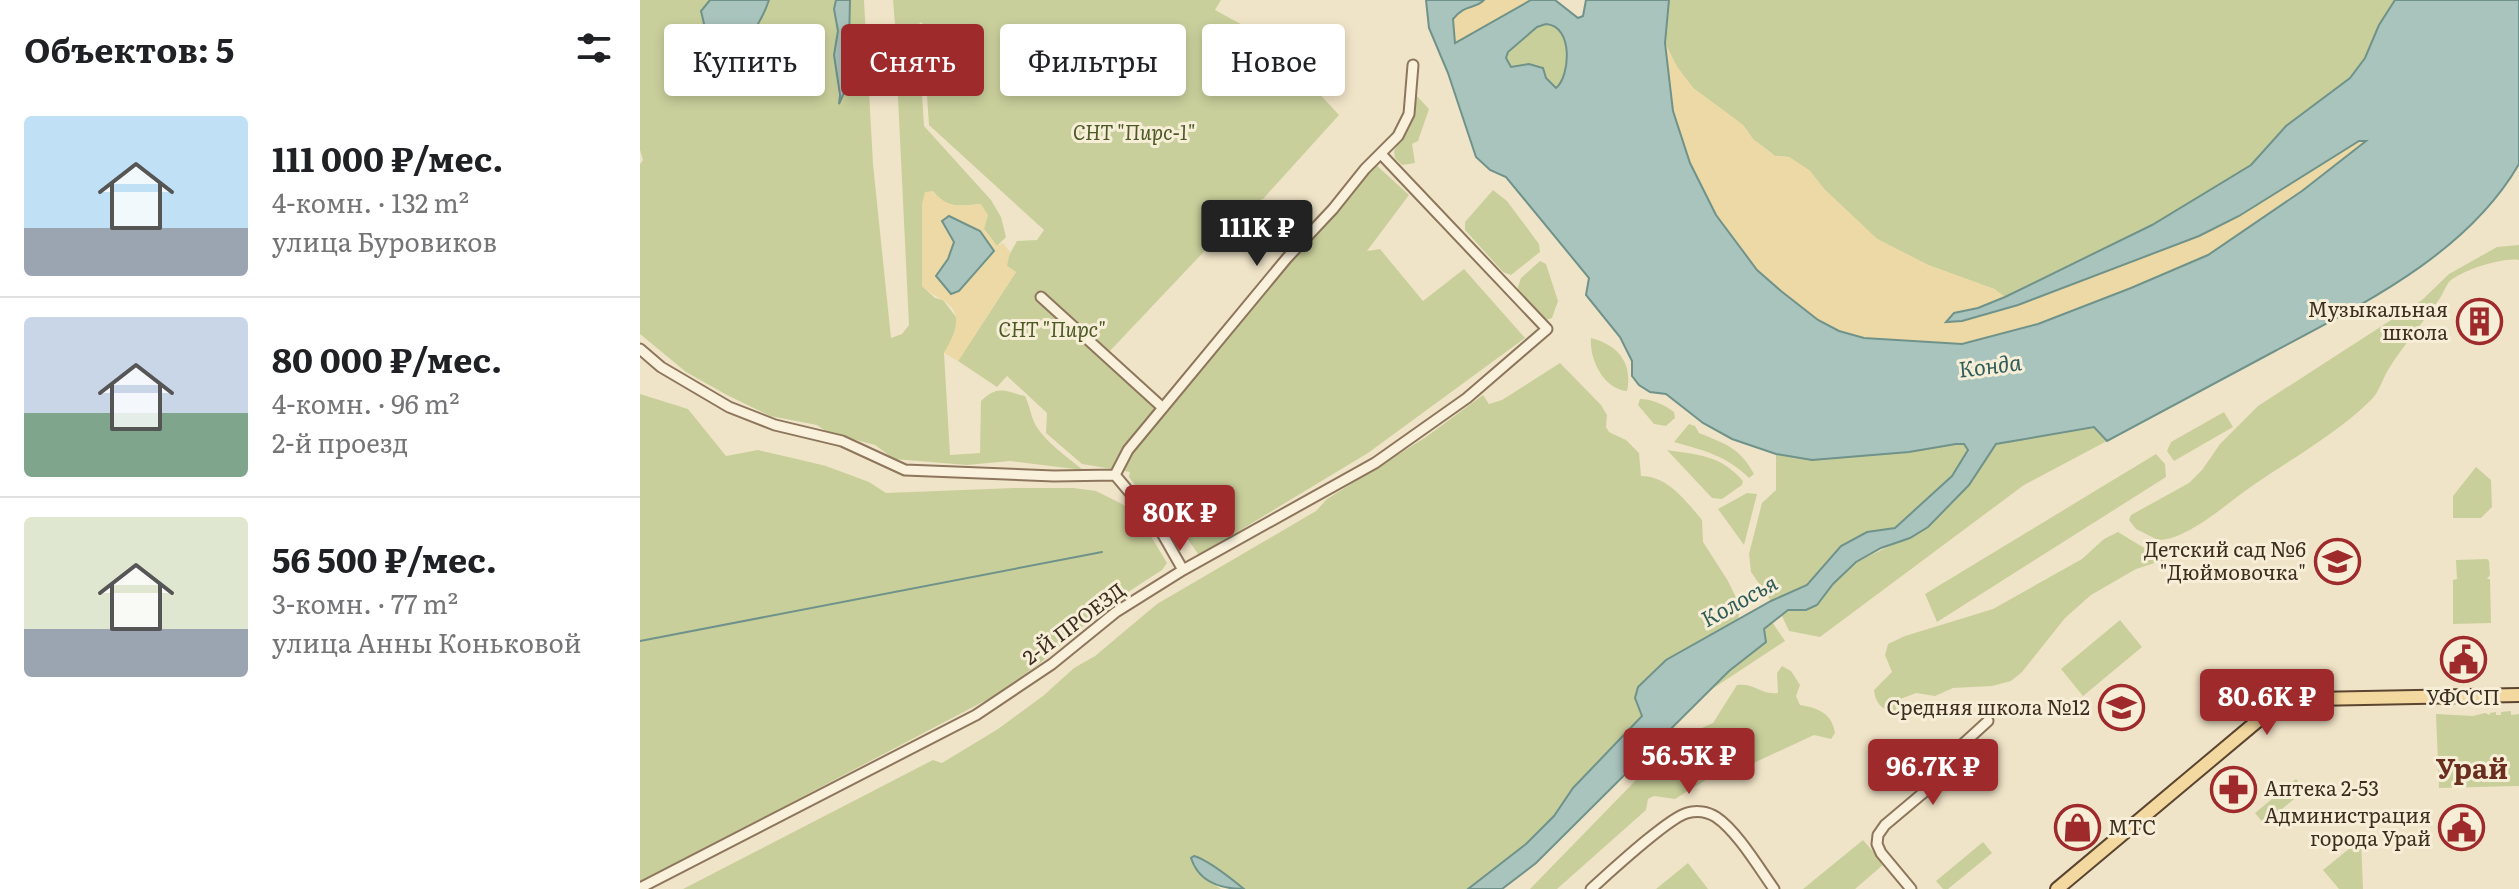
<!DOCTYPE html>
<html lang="ru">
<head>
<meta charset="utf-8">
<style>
	:root { --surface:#fff; --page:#f2f2f2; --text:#202124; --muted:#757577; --line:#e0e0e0; --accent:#9e2a2b }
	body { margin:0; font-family:Literata,serif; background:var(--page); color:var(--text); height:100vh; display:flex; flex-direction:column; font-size:30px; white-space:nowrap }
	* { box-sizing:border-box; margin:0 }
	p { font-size:26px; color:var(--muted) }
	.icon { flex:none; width:44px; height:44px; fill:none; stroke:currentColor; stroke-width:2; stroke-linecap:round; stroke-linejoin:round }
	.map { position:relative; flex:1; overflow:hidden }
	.sheet { display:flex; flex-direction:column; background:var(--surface); width:640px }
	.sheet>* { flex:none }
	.guide { position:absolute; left:24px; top:24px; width:760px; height:72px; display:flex; gap:16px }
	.price { position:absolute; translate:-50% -68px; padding:0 18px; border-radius:8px; background:var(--accent); color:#fff; font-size:26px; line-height:52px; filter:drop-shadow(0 2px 4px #0008) }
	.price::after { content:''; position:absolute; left:50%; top:48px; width:24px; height:18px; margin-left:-12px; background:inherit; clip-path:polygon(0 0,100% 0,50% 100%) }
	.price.current { background:#222; color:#fff }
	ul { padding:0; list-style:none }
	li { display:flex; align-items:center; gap:24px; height:200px; padding:0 24px }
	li+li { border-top:2px solid var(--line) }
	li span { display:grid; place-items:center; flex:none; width:224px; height:160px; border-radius:8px; color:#555 }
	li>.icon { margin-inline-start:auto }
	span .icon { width:96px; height:96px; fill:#fffc; stroke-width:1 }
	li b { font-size:34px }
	h2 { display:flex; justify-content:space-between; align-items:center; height:96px; padding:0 24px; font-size:34px }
	.tag { padding:0 28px; border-radius:8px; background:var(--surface); box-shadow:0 4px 12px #0003; font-size:28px; line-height:72px }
	.tag.current { background:var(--accent); color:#fff }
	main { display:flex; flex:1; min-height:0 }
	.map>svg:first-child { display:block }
	.green { fill:#c9cf9b }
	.sand { fill:#ecd9a5; fill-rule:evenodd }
	.water { fill:#a9c4bc; stroke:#6f938a; stroke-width:2; fill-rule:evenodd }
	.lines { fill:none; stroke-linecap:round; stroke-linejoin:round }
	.stream { stroke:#6f938a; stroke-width:2 }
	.minor-casing { stroke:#8d765c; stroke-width:13 }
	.major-casing { stroke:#5b4430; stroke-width:16 }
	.minor { stroke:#faf1dc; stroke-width:9 }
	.major { stroke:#f3d9a0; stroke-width:12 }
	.labels { text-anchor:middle; stroke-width:6; stroke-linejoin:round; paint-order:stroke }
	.park-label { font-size:20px; font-style:italic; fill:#4d5a26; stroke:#f7eed8 }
	.poi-label { font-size:20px; fill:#3d2e20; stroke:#f7eed8; text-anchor:end }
	.street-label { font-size:20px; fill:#3d2e20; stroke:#f7eed8 }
	.water-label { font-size:22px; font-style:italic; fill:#2f5d5a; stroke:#f7eed8 }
	.district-label { font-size:28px; font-weight:bold; fill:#6b2e1e; stroke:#f7eed8 }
</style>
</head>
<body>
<main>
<section class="sheet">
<h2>Объектов: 5<svg class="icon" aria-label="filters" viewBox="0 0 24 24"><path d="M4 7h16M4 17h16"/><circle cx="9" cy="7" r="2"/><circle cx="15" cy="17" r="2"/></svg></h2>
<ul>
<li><span style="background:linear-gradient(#bfe0f5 70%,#9aa5b1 0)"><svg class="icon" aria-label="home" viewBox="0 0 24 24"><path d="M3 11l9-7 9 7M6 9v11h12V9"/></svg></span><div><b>111 000 ₽/мес.</b><p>4-комн. · 132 m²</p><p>улица Буровиков</p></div></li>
<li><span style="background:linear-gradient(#c9d6e8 60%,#7fa58c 0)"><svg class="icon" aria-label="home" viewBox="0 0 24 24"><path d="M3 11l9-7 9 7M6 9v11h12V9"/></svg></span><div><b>80 000 ₽/мес.</b><p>4-комн. · 96 m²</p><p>2-й проезд</p></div></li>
<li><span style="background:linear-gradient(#dfe7d0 70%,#9aa5b1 0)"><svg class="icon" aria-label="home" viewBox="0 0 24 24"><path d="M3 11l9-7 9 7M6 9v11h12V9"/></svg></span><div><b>56 500 ₽/мес.</b><p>3-комн. · 77 m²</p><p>улица Анны Коньковой</p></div></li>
</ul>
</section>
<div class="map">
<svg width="1879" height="889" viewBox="0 0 1879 889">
	<rect width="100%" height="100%" fill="#f0e4c8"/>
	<path class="green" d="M0,0h70l-8,11 10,47 10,8c21,-19 38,-39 47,-66h67l-2,9 4,22 -4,24 5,45 9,-16 2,-84h14l9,164 18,174 11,-4 7,-9 -13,-269 5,-5 19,13 4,62 67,74 10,17 5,20 -9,9 -13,-17 -3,-25c-21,2 -34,5 -48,-13l-11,95 13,12 8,2 13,17 1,15 -13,21 6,102 30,-2 1,-52c17,-16 23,-10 44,-5 5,10 6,21 11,30 11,17 31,31 47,44l-73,-9 -43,4 -73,-6 -19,-14 -48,-13 -10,-7 -47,-9 -43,-21 -41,-23 -46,-38v-170l3,-4 -3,-10z
		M253,0h328l-6,10 55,30 69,75 -76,84 -12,4 -19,19 -124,131 61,55 205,-245 35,32 -42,56 13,-2 43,52 41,-32 61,69 -157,115 -169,102 -31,-43 -6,10 -33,-45 1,-5 -48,-8 -36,-31 1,-20 -40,-37 -10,11 -39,-26 58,-89 -9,-6v-7l10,-18 20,-1 7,-10 -115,-105 -7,-103 -17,10 -10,-7z
		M1029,0h726l-16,25 -14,33 -15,20 -64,48 -35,39 -99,60 -147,72 -11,-8 -66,-24 -51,-26 -53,-50 -14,-18 -21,-14 -14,-1 -22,-17 -10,-14 -50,-37 -16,-21 -12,-24z
		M906,24c28,2 24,53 9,64l-26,-24 -18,3 -5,-9 2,-6 29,-25z
		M775,94l14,15 -11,32 -6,3 3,19 -13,2 -7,-7 -1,-7 20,-38z
		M853,190l14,11 32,43 1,8 -29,23 -8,-3 -38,-42v-8z
		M1879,245v15c-16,-3 -56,10 -69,21 -5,5 -7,14 -12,20 -16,23 -35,45 -50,69 -6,10 -9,23 -18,31 -35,34 -79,58 -118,85 -25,17 -64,54 -94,54l-22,-11 -7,-9 2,-5 58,-32 13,-13 18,-26 38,-38 164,-106 27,-26 48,-27z
		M900,261l6,3 12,37 -6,17 -6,2 -29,-30 4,-12z
		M951,338c27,7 42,25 36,53 -23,-1 -38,-32 -36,-53z
		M920,363l41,42 6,10 -1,12 3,5 17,8 13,13 2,23c27,0 45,25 61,44l1,22 25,39 13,27 -4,14 -71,38 -31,38 8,18 -70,72 -19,28 -28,28 -58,45h-224l-28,-19 -11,-11 7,24 9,6h-538l250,-129 9,3 56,-34 45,-33 31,-28 21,-12 62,-52 159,-93 11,-12 99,-62 57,-42 6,9 13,-4z
		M0,394l48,15 38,47 32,-6 43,10 25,6 43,16 17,11 128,-5h59l23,3 26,13 18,14 27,45 -5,7 -57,37 -65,56 -46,33 -354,186z
		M1000,399c12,0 25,6 34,13l1,6 -9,8 -12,-2 -16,-19z
		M1584,412l9,15 -59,34 -7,-10 4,-9z
		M1049,424l6,2 4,7c27,11 41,15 55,41l-5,4c-22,-22 -46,-28 -75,-36z
		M1443,427h11l13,14 -83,44 -204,152 -31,-6 -8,-17 7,-4h18l50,-48 36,-17 64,-46 40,-55z
		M1316,444h8l4,6 -16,26 -57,52 -28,4 -60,53 -36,16 -20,-29 -2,-18 13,-51 14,-13v-36l36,6 97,-8z
		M1027,450c32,5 54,5 76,31l-1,4 -20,14 -10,-1z
		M1516,454l9,10 1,13 -229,145 -12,-28z
		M1836,467l15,13 1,27 -11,11h-28v-22z
		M1107,493l10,1 -13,51 -26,-36z
		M1478,532l46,28 -28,9 -45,26 -26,23 -43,54 -11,9 -19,5 -39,2 -18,8 -19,-3 -18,7 1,10c-14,4 -24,-6 -25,-20l18,-18 -7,-17 3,-11 17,-8 88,-27 89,-50 22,-20z
		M1816,560l31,-1 2,2 1,14 -3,4h3l1,44 -38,1v-44l4,-1z
		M1480,620l22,27 -59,49 -22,-27z
		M1132,622l13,19 -73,48c6,-7 12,-14 19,-20 14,-12 34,-18 33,-40z
		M1142,666l9,5 9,14 -4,11 4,9c18,3 32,8 35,28l-4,6 -17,-4 -80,37 -25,6 -34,21 -21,-3 -6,3 -2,11 -89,79h-27l145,-149 38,-17 24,-38c19,-2 23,10 41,8l-1,-20z
		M1871,711v4l8,-1v72l-80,2 -3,-74 37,2 12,-3 5,2v-2l6,-1v3h5v-3z
		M1656,779l9,11 -41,34 -9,-11z
		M1721,839l2,50h-24l-16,-19z
		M1223,840l21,24 -29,25h-52z
		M1343,842l9,11 -44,36h-5l-7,-8z
		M1048,863l20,26h-52z"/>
	<path class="sand" d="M844,0h47l-76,43 -2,-24c13,-16 21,-9 31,-19z
		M1025,43l12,24 16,21 50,37 10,14 21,17 15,1 21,14 14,18 53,50 51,26 66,24 11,8 -27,11 -24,5 9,8 92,-29 184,-76 120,-75h9l-66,50 -94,64 -77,33 -93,36 -76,20 -98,-6 -25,-7 -21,-11 -37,-29 -24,-21 -41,-55 -26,-52 -17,-52z
		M293,191c14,18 27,15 48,13l7,11 -4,14 13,17 6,-3 7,9 -3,14 9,6 -58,89 -14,-8c9,-16 22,-39 0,-52 -8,-5 -14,-8 -22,-15v-82l3,-12zM309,216l31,15 14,20 -35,40 -22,-19 11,-13 6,-17 -8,-12z"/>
	<path class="water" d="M70,0h59c-9,27 -26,47 -47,66l-10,-8 -11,-47z
		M196,0h14l-2,84 -9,20 1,-9 -6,-40 4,-24 -4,-22z
		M786,0h58c-10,10 -18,3 -31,19l2,24 76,-43h24l23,18 5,-2 3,-16h83l-4,43 8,68 17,52 26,52 41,55 24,21 37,29 21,11 25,7 98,6 76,-20 93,-36 77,-33 94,-64 64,-50h-7l-120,75 -40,20 -181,69 -56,16 -16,1 8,-9 24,-5 27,-11 147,-72 99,-60 35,-39 64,-48 15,-20 14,-33 16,-25h124v164c-52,90 -156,140 -244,187 -56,30 -112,60 -168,90l-13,-14 -98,17 -27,41 -41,42 -18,11 -29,10 -25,14 -23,22 -16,21 -11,5h-18l-24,19 2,13 -37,29 -193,192 -34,26h-34l58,-45 28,-28 19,-28 69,-72 -7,-18 3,-11 28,-27 105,-59 36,-16 34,-39 26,-14 28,-4 57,-52 16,-26 -4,-6h-8l-47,8 -97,8 -36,-6 -44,-15 -29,-16 -37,-29 -16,-2 -11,-7 -7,-9v-15l-12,-24 -34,-42 3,-17 -83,-101 -16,-7 -14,-13 -28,-84 -19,-45zM906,24c28,2 24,53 10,64l-10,-10 -3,-10 -14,-4 -18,3 -5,-9 2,-6 29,-25z
		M309,216l31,15 14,20 -35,40 -8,3 -15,-18 12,-17 6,-17 -12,-21z
		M554,856c12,3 39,24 50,33 -23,0 -45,-6 -53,-31z"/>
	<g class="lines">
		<path class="stream" d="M0,641l462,-89"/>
		<defs>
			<path id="minor" d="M401,297l122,111
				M0,349l21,18 68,40 46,18 67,16 63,29 149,6 61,-1
				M475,475l13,-25 159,-192 46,-49 32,-40 33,-33 11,-22 4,-49
				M475,475l43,51 25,44
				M0,888l336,-173 76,-51 64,-52 67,-42 192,-107 92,-65 80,-69 -166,-175
				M951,889c18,-16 77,-71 96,-76 10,-3 21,-1 29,4 21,14 43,51 58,72
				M1271,889l-30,-36 -4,-9 1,-9 7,-10 44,-37 24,-35 35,-32"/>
			<path id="major" d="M1417,889l210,-176 19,-10 27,-4 206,-4"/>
		</defs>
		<use href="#minor" class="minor-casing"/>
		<use href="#major" class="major-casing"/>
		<use href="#minor" class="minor"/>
		<use href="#major" class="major"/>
	</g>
	<defs>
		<symbol id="building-ring" viewBox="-11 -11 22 22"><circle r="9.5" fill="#f7eed8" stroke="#9e2a2b" stroke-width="1.5"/><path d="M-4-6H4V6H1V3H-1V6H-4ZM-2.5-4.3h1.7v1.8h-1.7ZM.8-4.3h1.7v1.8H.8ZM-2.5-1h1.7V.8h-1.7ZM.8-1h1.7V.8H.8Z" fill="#9e2a2b"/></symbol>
		<symbol id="school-ring" viewBox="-11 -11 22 22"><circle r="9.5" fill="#f7eed8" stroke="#9e2a2b" stroke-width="1.5"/><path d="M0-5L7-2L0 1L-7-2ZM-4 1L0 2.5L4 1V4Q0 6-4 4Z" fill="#9e2a2b"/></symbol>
		<symbol id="civic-ring" viewBox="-11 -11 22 22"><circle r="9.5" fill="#f7eed8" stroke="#9e2a2b" stroke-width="1.5"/><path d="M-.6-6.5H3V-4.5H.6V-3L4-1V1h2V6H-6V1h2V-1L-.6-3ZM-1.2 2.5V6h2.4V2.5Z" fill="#9e2a2b"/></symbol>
		<symbol id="pharmacy-ring" viewBox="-11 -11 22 22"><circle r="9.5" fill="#f7eed8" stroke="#9e2a2b" stroke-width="1.5"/><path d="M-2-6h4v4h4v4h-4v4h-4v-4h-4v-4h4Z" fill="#9e2a2b"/></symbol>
		<symbol id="shop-ring" viewBox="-11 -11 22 22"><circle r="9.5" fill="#f7eed8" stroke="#9e2a2b" stroke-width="1.5"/><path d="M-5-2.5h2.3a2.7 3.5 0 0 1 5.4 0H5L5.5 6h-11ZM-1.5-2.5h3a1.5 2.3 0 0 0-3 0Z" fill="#9e2a2b"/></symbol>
	</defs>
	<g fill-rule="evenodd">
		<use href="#building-ring" x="1814" y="296" width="51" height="51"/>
		<use href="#school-ring" x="1672" y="536" width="51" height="51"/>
		<use href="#civic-ring" x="1798" y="634" width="51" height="51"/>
		<use href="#school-ring" x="1456" y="682" width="51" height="51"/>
		<use href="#pharmacy-ring" x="1568" y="764" width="51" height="51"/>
		<use href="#shop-ring" x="1412" y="802" width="51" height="51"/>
		<use href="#civic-ring" x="1796" y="802" width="51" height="51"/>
	</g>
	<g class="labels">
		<g class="park-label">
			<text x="494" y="140">СНТ "Пирс-1"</text>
			<text x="412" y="337">СНТ "Пирс"</text>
		</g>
		<g class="poi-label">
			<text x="1808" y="317">Музыкальная<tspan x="1808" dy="23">школа</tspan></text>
			<text x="1666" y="557">Детский сад №6<tspan x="1666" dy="23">"Дюймовочка"</tspan></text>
			<text x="1823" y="705" text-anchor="middle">УФССП</text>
			<text x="1450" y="715">Средняя школа №12</text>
			<text x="1624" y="796" text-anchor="start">Аптека 2-53</text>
			<text x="1791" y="823">Администрация<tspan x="1791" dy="23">города Урай</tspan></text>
			<text x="1468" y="835" text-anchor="start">МТС</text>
		</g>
		<g class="street-label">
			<text transform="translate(434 624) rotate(-37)" y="7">2-Й ПРОЕЗД</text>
		</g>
		<g class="water-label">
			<text transform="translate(1350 366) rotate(-7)" y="8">Конда</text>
			<text transform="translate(1099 601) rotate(-29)" y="8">Колосья</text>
		</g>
		<g class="district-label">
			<text x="1832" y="779">Урай</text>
		</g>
	</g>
</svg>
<b class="price current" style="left:617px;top:268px">111K ₽</b>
<b class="price" style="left:540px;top:553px">80K ₽</b>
<b class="price" style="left:1627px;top:737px">80.6K ₽</b>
<b class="price" style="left:1049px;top:796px">56.5K ₽</b>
<b class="price" style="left:1293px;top:807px">96.7K ₽</b>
<div class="guide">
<a class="tag">Купить</a>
<a class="tag current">Снять</a>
<a class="tag">Фильтры</a>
<a class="tag">Новое</a>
</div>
</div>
</main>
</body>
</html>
